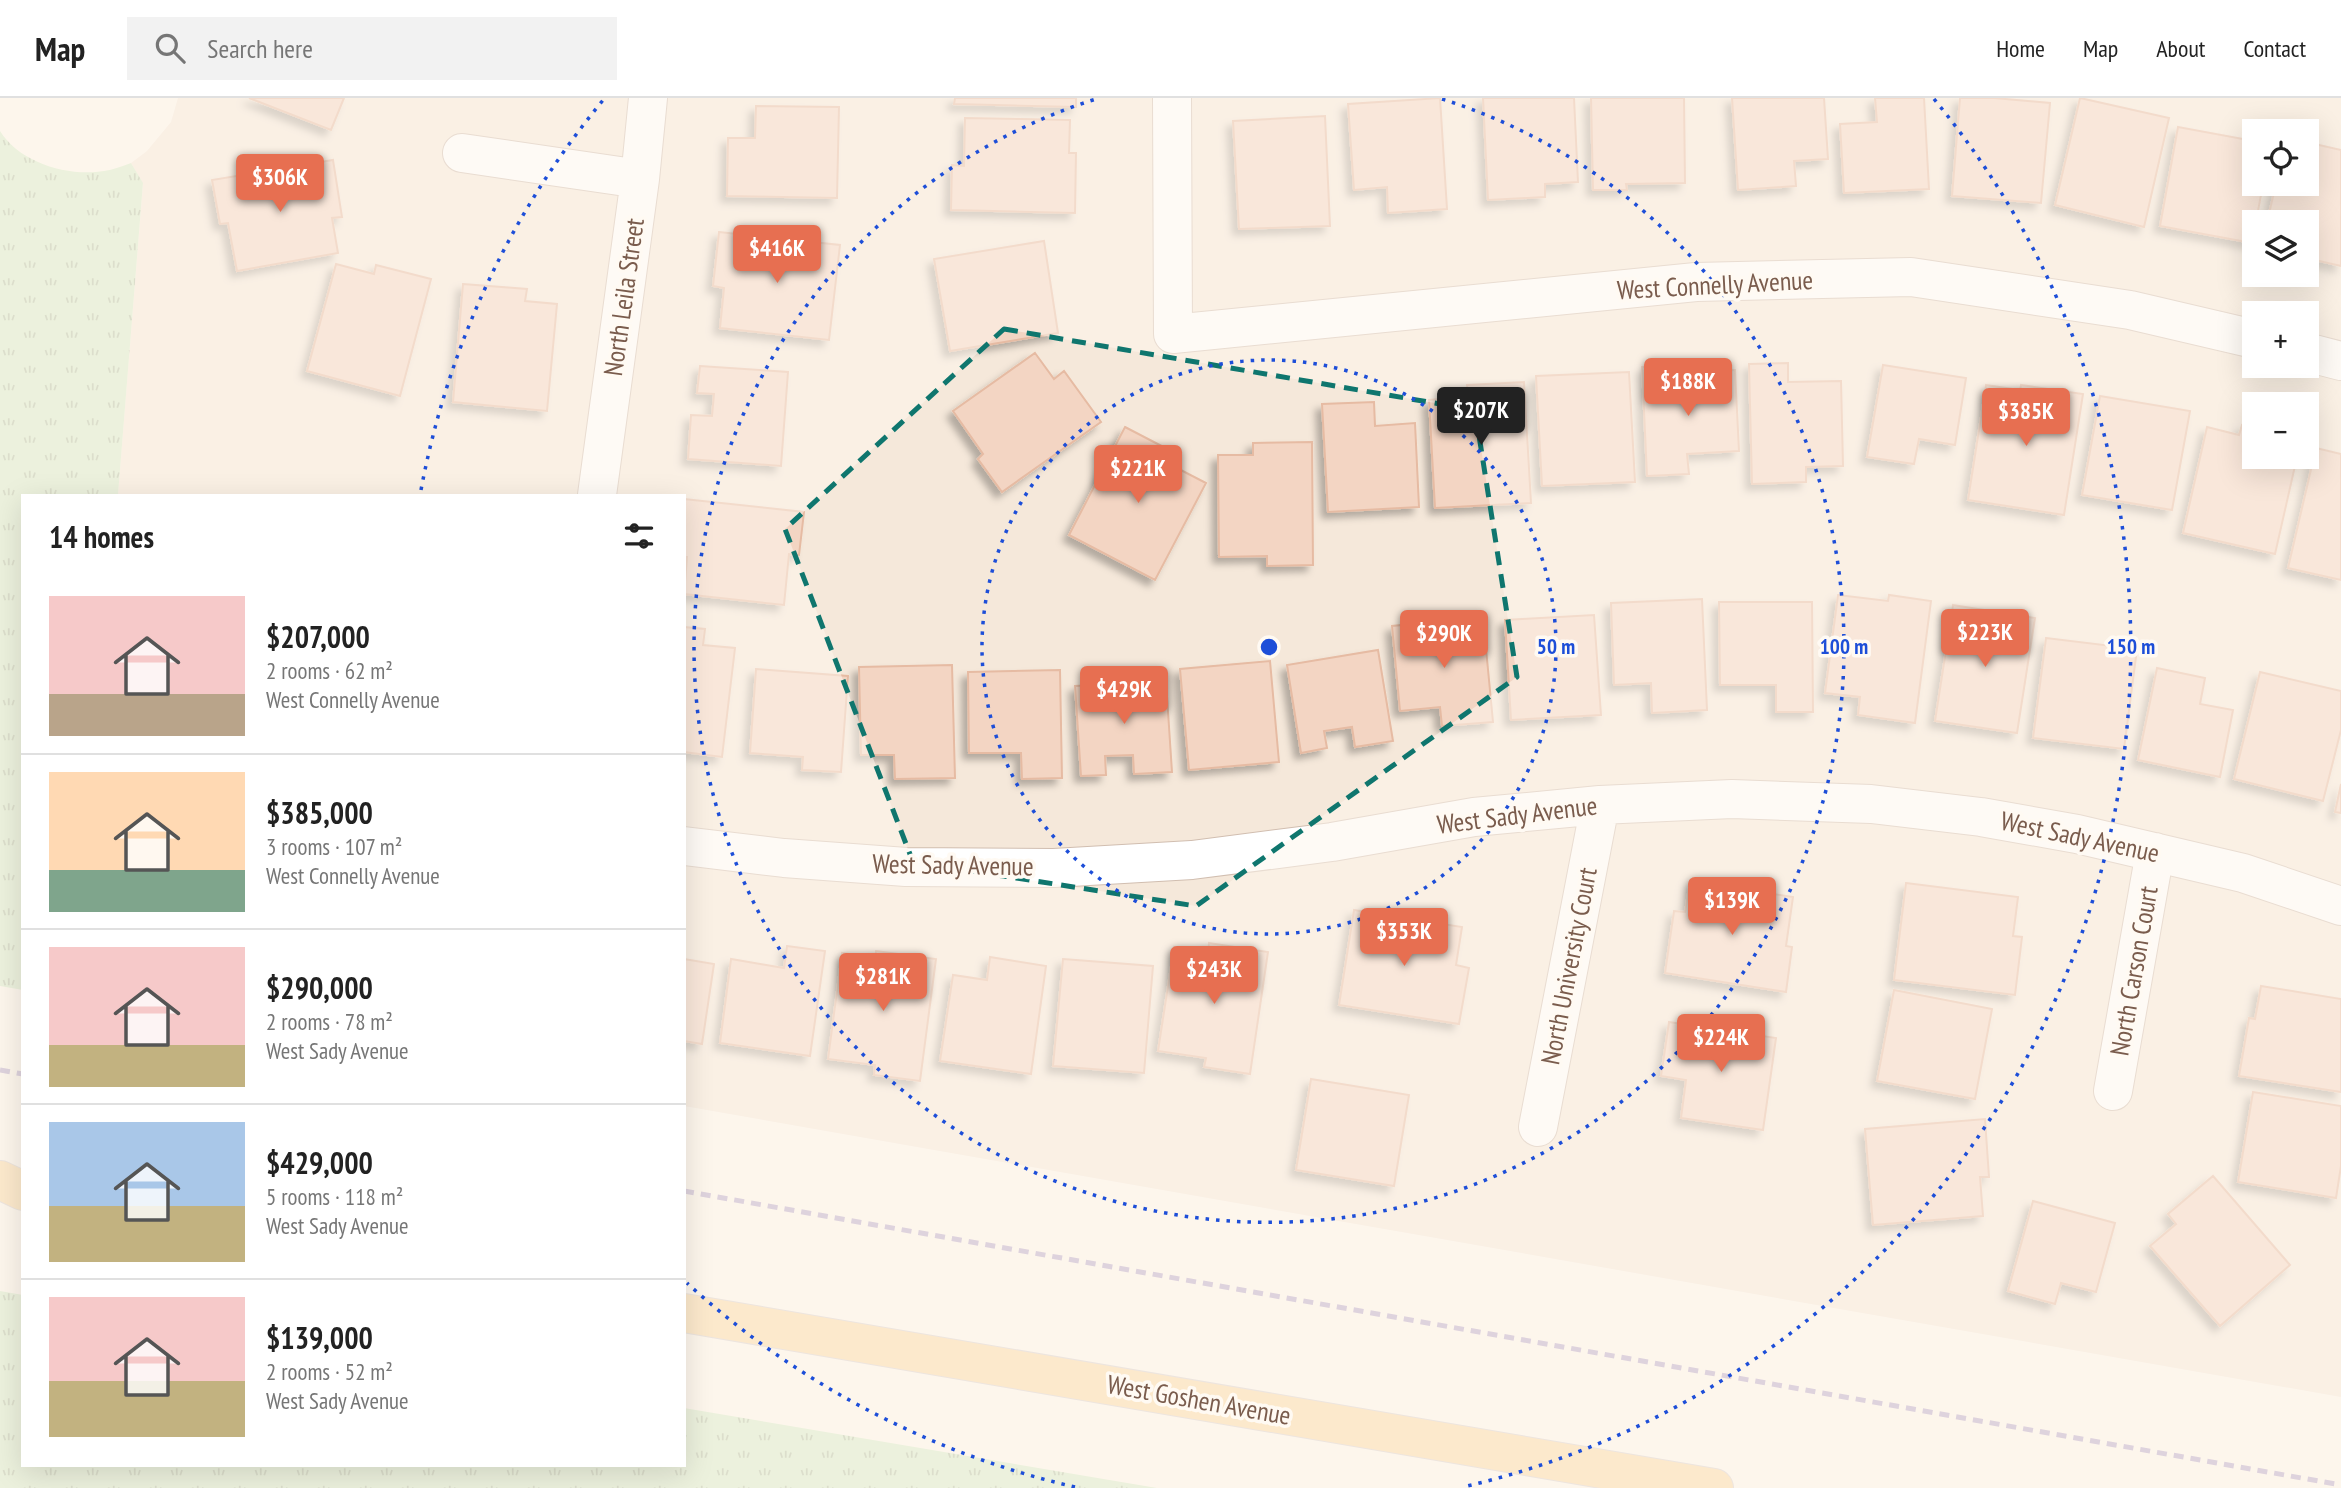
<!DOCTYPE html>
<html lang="en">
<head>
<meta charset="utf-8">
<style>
	:root { --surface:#fff; --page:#f2f2f2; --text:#222; --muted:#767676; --line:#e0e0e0; --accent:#e76f51 }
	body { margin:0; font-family:"PT Sans Narrow",sans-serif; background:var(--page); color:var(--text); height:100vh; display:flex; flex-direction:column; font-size:26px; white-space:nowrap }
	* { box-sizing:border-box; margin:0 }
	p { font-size:23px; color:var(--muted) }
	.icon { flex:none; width:38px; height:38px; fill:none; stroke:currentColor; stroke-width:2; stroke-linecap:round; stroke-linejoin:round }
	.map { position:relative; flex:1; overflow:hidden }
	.sheet { position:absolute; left:21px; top:396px; width:665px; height:973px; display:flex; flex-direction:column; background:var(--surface); border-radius:0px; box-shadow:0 7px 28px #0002 }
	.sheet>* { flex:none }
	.buttons { position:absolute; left:2242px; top:21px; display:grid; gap:14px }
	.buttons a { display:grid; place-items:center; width:77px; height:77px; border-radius:0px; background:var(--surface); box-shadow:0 7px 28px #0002; font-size:35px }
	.price { position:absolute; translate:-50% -60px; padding:0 16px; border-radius:7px; background:var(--accent); color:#fff; font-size:23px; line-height:46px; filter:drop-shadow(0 2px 4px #0008) }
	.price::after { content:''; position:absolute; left:50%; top:42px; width:21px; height:16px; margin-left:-10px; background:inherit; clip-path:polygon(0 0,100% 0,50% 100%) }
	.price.on { background:#222; color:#fff }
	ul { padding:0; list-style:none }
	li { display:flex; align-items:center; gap:21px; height:175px; padding:0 28px }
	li+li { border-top:2px solid var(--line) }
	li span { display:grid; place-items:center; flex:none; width:196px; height:140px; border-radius:0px; color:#555 }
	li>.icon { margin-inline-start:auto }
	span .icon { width:84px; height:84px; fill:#fffc; stroke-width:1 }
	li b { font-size:30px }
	h2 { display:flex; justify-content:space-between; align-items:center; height:84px; padding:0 28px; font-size:30px }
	header { display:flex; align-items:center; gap:42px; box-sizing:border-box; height:98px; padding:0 35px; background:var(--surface); border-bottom:2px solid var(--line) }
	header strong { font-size:33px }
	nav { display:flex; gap:38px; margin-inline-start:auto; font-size:24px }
	.search { width:490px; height:63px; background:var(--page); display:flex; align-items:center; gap:18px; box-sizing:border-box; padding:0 24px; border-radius:0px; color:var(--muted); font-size:26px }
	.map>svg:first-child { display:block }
	.residential { fill:#f5e8da; fill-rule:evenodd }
	.grass { fill:url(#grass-tufts) }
	.building { fill:#f3d5c3; stroke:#e6bba3; stroke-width:2; filter:url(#shadow) }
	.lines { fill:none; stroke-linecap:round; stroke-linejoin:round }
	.minor-casing { stroke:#d1beb0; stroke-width:40 }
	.major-casing { stroke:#dad1cd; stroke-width:40 }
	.minor { stroke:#fff; stroke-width:38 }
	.major { stroke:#fbd9a5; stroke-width:38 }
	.rail { stroke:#b9a8c9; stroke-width:5; stroke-dasharray:10 7; stroke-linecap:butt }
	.marked { fill:none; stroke:#0f766e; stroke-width:5; stroke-dasharray:14 9; stroke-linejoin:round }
	.ring { fill:none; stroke:#1d4ed8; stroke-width:3.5; stroke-dasharray:3.5 7 }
	.labels { text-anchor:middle; stroke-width:7; stroke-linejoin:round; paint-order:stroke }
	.street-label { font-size:26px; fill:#7a5c4d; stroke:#fffaf3 }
	.centre { fill:#1d4ed8; stroke:#fffaf3; stroke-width:3.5 }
	.ring-label { font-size:21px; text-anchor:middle; font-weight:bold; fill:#1d4ed8; stroke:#fffaf3; stroke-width:7; stroke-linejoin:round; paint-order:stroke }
</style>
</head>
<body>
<header>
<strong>Map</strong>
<div class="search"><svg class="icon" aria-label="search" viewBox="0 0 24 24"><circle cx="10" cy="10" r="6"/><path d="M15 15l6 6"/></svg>Search here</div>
<nav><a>Home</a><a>Map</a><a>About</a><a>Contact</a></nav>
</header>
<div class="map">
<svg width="2341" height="1390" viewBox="0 0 2341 1390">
	<defs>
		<pattern id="grass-tufts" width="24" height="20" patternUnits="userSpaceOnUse" patternTransform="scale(1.75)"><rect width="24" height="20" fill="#d8ecc9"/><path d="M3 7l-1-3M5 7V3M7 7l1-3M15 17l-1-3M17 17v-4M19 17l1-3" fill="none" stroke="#b4c2a5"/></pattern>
		<filter id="shadow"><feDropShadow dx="-6" dy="6" stdDeviation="3.5" flood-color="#0004"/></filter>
	</defs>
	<rect width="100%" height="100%" fill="#fdf6ec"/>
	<path class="residential" d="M178,0h2163v1299l-1657,-291v-611h-566l25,-311 -12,-21 16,-12 24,-29zM2254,33h52v53h-52zM2254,124h52v53h-52zM2254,215h52v53h-52zM2254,306h52v53h-52z"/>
	<path class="grass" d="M0,33c20,32 68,46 104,40 9,-1 18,-5 27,-8l12,20 -25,312h-95v495l-23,-4z
		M0,1193l23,4v170h661v-57l473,80h-1157z"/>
	<path class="building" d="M249,0h95l-13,32z
		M955,0h121v9l-122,-3z
		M1440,0l7,111 -59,4 -1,-26 -33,3 -6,-86z
		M1483,0h91l4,84 -33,2v13l-57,3z
		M1591,0h93l1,85 -59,1 1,6h-34z
		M1732,0h92l4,61 -34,2 2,25 -58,4z
		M1875,0h49l5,91 -85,4 -4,-69 37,-2z
		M1960,0h34l56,5 -9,100 -89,-7z
		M2080,0l89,20 -25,109 -89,-22z
		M756,8l83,1 -2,91 -110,-2 1,-58h27z
		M1325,18l5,110 -91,3 -6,-108z
		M965,20l105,2 -1,33h7l-1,60 -124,-3 1,-45 12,1z
		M2178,29l76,14v43h9l-7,38h-2l-2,21 -92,-17z
		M2306,44l35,8v116l-35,-8v-36h-39l9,-38h30z
		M333,62l9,57 -10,1 6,35 -101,18 -9,-48 -8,1 -8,-44z
		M719,134l121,13 -11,95 -109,-12 4,-40 -11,-2z
		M1044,143l14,92 -108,18 -16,-92z
		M336,166l38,10 2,-9 55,14 -31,117 -93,-25z
		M463,186l64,5 -2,12 32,3 -10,107 -94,-9z
		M1035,255l19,26 10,-8 37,51 -99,70 -24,-33 5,-5 -30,-43z
		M1788,265v19l53,-1 2,85 -37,1v15l-54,2 -3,-120z
		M1883,267l83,13 -11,67 -36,-6 -5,25 -47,-7z
		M700,268l88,6 -7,94 -93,-7 3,-44 21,1 2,-22 -17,-1z
		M1669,268l1,20 24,-1 -1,-13 42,-2 4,81 -52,3 2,20 -42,2 -5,-109z
		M1629,274l6,110 -93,4 -6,-110z
		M1524,284l7,121 -96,5 -6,-108 39,-3 -1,-12z
		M1986,287l34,5 1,-5 62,9 -19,121 -96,-15z
		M2100,298l90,15 -18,99 -90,-15z
		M1374,304l1,24 40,-3 4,84 -91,5 -6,-108z
		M2242,327l12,3v29h43l-22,97 -92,-21 24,-106 32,8z
		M1125,329l52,27 -6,11 35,18 -51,97 -86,-45z
		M1312,344l1,123 -46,1v-10l-48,1 -1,-102h35v-12z
		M2316,350l25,6v126l-53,-12z
		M684,401l120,13 -5,43 -10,-1 -5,51 -100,-11 3,-37h-3z
		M1838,497l50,6 1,-6 42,6 -16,122 -57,-8 2,-18 -35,-4z
		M1702,501l5,111 -55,3 -1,-30 -37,2 -3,-82z
		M1719,504h93l1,110h-37v-27h-56z
		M1953,507l82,13 -18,115 -82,-12z
		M1594,517l7,100 -90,5 -6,-100z
		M1483,519l10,105 -51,4 -2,-19 -40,4 -8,-85z
		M684,529l21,2 -2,16 32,3 -13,109 -38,-5z
		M2046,540l91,11 -13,100 -91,-11z
		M1378,552l15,91 -38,6 -3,-20 -28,4 3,17 -26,5 -14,-88z
		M1270,563l9,101 -90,8 -9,-101z
		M952,567l3,113 -60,1 -1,-24h-33l-2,-88z
		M2157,570l48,10 -5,26 33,6 -13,67 -82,-17z
		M756,571l92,7 -7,96 -39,-2 1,-13 -53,-4z
		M1060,572l2,108 -40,1 -1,-26h-52l-1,-81z
		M2260,574l81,19v39l-18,71 -89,-22z
		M1166,583l6,91 -38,2 -1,-19 -28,1 1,19 -25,1 -6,-90z
		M2341,686v29l-6,-1z
		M1690,783l103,16 -7,49 6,1 -6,45 -121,-19 9,-62 11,1z
		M1906,785l112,14 -5,39 9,1 -7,58 -121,-15z
		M1354,812l108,17 -6,38 13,3 -10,56 -120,-19z
		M1209,845l59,9 -18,122 -46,-7 2,-9 -48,-7 16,-104 34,5z
		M787,848l38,5 -15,105 -90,-13 11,-84 53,9z
		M876,853l60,8 -16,122 -46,-6 1,-10 -47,-6 14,-106 33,5z
		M990,859l56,9 -15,108 -91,-13 13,-86 34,5z
		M684,861l30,5 -12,80 -18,-3z
		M1063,861l90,7 -9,107 -91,-7z
		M2261,888l80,13v93l-102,-16 10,-58 6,1z
		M1894,892l98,19 -17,90 -98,-18z
		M1669,924l107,16 -13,92 -82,-12 5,-38 -25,-4z
		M1311,981l98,16 -15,91 -98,-16z
		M2253,994l88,14v60l-5,32 -98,-16z
		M1985,1021l4,58h-9l3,39 -110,9 -8,-96z
		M2213,1078l77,89 -70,61 -70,-80 26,-22 -8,-10z
		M2033,1103l82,22 -19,69 -35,-9 -6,21 -47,-13z"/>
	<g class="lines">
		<defs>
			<path id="minor" d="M1172,0l1,236 523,-52 215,-5 219,33 124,29
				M462,55l178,26
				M2306,254l35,9
				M597,397l43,-316 8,-81
				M684,748l100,12 122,9 148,1 138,-8 140,-18 142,-25 126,-12 132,-6 139,5 110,13 96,17 166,39 98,33
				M2113,993l42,-239
				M1538,1029l62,-322"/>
			<path id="major" d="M0,1082l23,11
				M684,1215l1030,175"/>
		</defs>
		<use href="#minor" class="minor-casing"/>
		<use href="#major" class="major-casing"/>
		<use href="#minor" class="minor"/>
		<use href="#major" class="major"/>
		<path class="rail" d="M0,972l23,4
			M684,1093l1657,294"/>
	</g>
	<path d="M0 0H2341V1390H0ZM1004,231l471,81 42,267 -321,229 -283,-44 -128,-333z" fill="#fdf6ec" fill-opacity=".55" fill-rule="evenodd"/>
	<path class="marked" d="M1004,231l471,81 42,267 -321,229 -283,-44 -128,-333z"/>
	<g class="ring">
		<circle cx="1269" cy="549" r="287"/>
		<path d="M1442 1A575 575 0 1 1 1096 1"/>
		<path d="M1075 1389A862 862 0 0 1 687 1185M421 392A862 862 0 0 1 604 1M1934 1A862 862 0 0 1 1463 1389"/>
	</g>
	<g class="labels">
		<g class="street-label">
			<text transform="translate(1715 187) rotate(-3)" y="9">West Connelly Avenue</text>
			<text transform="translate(624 199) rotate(-82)" y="9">North Leila Street</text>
			<text transform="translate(1517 717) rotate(-7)" y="9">West Sady Avenue</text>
			<text transform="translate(2080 739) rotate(12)" y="9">West Sady Avenue</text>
			<text transform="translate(953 767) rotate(1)" y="9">West Sady Avenue</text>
			<text transform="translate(1569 868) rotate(-79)" y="9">North University Court</text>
			<text transform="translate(2134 873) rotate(-80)" y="9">North Carson Court</text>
			<text transform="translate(1199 1302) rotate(10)" y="9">West Goshen Avenue</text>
		</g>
	</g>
	<circle cx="1269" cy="549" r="10" class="centre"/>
	<g class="ring-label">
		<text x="1556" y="556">50 m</text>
		<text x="1844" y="556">100 m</text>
		<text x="2131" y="556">150 m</text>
	</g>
</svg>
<div class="buttons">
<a><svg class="icon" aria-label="locate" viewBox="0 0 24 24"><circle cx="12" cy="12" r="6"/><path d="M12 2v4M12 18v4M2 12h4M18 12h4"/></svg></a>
<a><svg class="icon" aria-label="layers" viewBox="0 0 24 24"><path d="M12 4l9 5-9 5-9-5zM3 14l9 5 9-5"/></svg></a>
<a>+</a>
<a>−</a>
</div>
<b class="price" style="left:280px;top:116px">$306K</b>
<b class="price" style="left:777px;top:187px">$416K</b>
<b class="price" style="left:1688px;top:320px">$188K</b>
<b class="price on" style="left:1481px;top:349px">$207K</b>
<b class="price" style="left:2026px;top:350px">$385K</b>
<b class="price" style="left:1138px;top:407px">$221K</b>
<b class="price" style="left:1985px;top:571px">$223K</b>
<b class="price" style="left:1444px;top:572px">$290K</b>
<b class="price" style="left:1124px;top:628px">$429K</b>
<b class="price" style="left:1732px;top:839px">$139K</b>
<b class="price" style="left:1404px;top:870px">$353K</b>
<b class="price" style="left:1214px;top:908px">$243K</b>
<b class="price" style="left:883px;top:915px">$281K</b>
<b class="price" style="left:1721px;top:976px">$224K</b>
<section class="sheet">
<h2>14 homes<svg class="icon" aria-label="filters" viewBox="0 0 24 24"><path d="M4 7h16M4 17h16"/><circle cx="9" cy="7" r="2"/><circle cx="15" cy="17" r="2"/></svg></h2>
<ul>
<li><span style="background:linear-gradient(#f6c9c9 70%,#b9a48a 0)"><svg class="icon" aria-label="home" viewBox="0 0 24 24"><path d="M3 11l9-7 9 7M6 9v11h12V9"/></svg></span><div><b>$207,000</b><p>2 rooms · 62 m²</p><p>West Connelly Avenue</p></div></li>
<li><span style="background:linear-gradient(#ffd9b3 70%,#7fa58c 0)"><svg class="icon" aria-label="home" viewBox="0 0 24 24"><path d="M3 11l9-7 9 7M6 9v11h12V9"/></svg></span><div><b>$385,000</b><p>3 rooms · 107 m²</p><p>West Connelly Avenue</p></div></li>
<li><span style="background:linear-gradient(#f6c9c9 70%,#c2b280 0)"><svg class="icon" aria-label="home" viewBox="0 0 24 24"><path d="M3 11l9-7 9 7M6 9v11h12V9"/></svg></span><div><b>$290,000</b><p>2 rooms · 78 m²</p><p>West Sady Avenue</p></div></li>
<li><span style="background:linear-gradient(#a9c7e8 60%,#c2b280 0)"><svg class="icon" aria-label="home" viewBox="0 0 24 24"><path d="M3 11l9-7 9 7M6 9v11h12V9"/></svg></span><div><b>$429,000</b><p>5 rooms · 118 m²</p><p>West Sady Avenue</p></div></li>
<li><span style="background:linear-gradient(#f6c9c9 60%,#c2b280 0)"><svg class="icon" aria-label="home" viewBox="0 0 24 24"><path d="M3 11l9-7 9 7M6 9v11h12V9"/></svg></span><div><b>$139,000</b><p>2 rooms · 52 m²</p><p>West Sady Avenue</p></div></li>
</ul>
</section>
</div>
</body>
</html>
